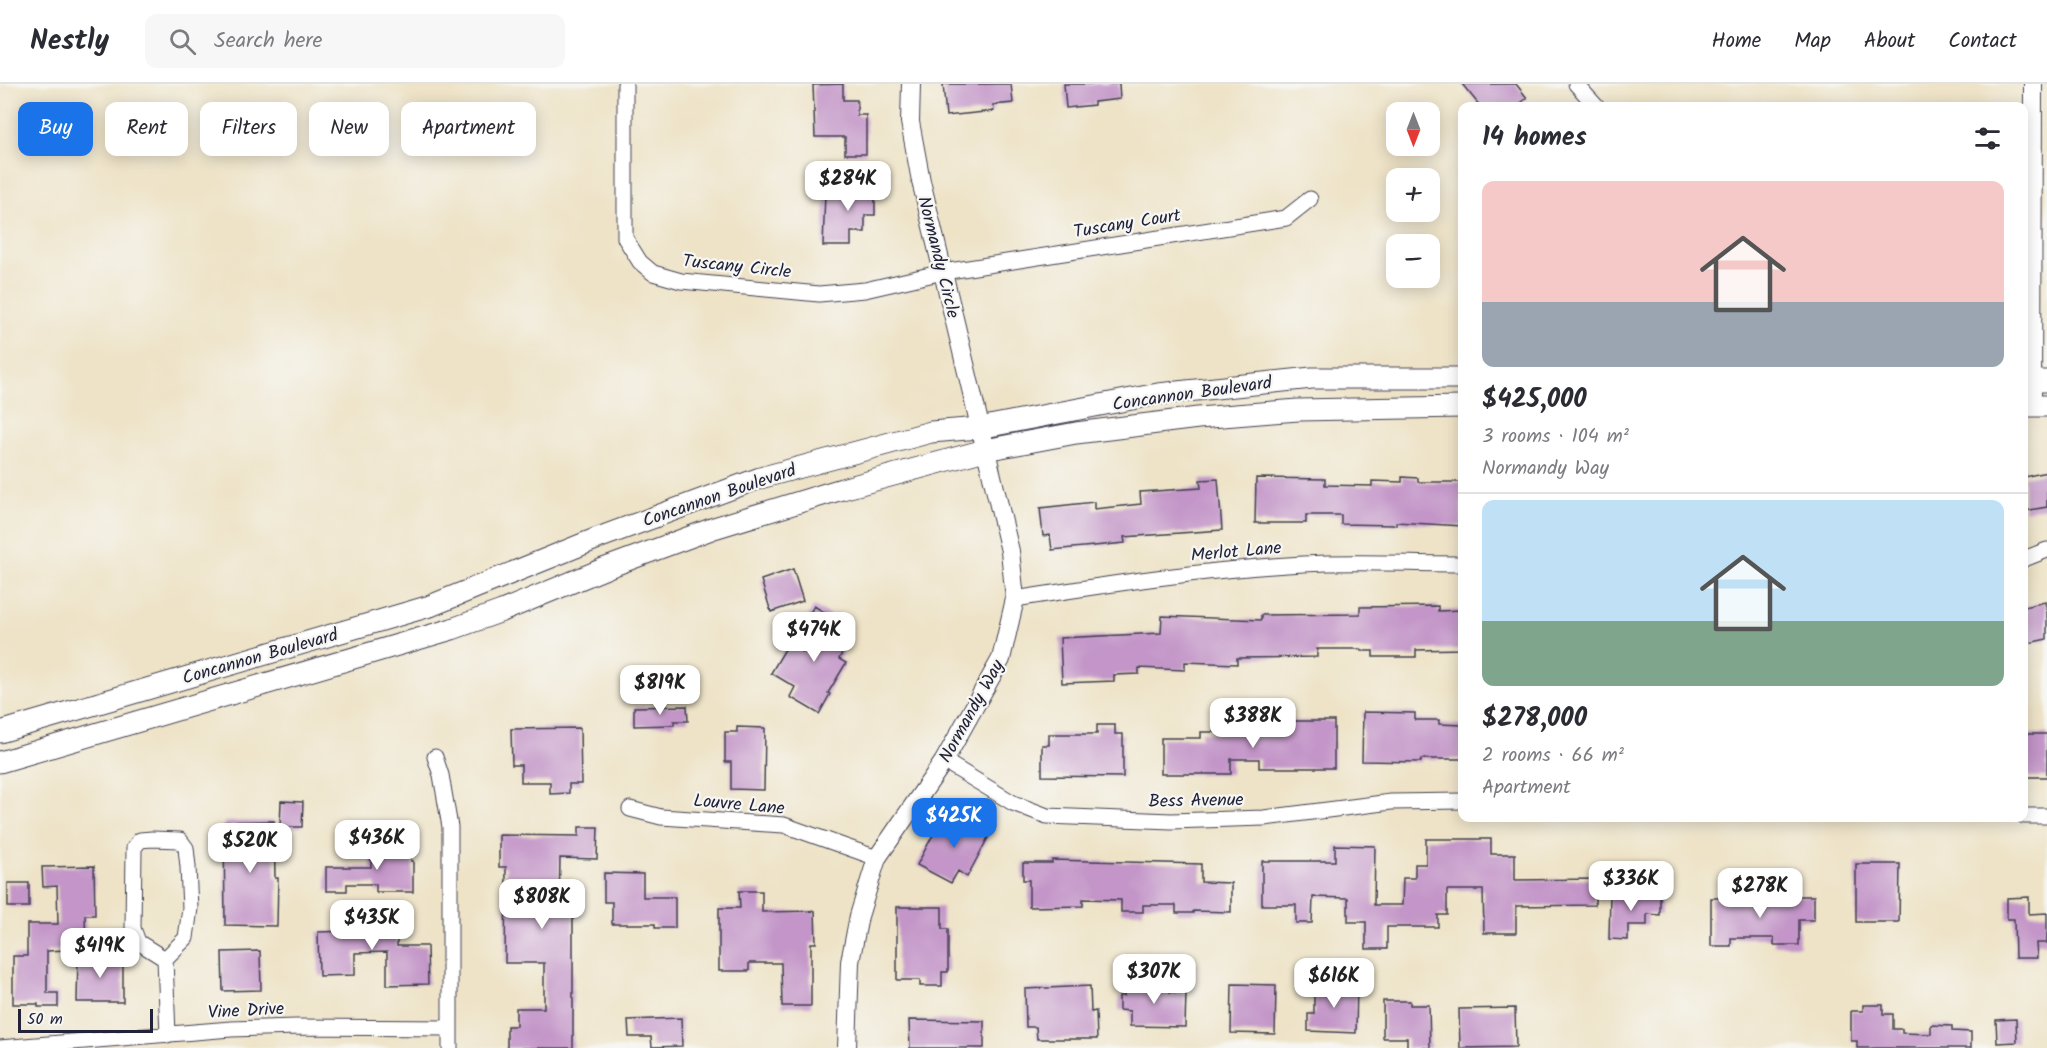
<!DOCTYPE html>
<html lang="en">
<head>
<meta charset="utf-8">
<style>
	:root { --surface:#fff; --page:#f7f7f7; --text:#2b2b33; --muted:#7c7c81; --line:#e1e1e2; --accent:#1a73e8 }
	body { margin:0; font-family:Kalam,sans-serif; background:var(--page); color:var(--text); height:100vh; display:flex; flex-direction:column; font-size:22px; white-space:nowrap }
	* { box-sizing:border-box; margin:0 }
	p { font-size:20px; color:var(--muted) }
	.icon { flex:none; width:33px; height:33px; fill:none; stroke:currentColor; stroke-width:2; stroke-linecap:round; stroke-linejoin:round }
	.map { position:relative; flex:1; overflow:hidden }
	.panel { position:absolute; left:1458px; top:18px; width:570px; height:720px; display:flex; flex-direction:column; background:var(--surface); border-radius:12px; box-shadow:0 3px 15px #0003 }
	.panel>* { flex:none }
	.banner { position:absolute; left:18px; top:18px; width:570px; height:54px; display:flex; gap:12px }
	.needle { width:39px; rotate:180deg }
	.buttons { position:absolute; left:1386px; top:18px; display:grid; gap:12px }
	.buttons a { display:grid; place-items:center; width:54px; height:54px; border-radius:12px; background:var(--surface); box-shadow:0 3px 15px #0003; font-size:30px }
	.scale { position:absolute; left:18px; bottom:15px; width:135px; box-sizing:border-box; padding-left:6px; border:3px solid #22223b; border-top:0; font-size:16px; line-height:21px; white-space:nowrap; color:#22223b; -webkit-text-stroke:4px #f6f6f2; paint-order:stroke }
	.price { position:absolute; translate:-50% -51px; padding:0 14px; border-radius:12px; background:#fff; color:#222; font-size:20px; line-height:39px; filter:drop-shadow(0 2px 3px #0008) }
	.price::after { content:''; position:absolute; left:50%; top:36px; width:18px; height:14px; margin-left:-9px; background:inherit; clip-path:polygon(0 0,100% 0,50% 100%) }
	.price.current { background:var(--accent); color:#fff }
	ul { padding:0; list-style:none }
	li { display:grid; align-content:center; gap:12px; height:318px; padding:0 24px }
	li+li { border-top:2px solid var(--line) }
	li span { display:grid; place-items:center; height:186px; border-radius:12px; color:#555 }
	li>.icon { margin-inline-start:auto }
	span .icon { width:108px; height:108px; fill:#fffc; stroke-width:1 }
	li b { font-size:26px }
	h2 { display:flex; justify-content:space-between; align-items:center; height:72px; padding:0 24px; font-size:26px }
	.tag { padding:0 21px; border-radius:12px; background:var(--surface); box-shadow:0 3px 15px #0003; font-size:21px; line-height:54px }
	.tag.current { background:var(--accent); color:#fff }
	header { display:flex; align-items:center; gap:36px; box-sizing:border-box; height:84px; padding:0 30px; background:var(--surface); border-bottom:2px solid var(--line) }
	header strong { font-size:28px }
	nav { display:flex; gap:33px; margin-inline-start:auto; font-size:21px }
	.search { width:420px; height:54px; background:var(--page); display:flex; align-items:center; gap:15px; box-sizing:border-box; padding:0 21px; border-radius:12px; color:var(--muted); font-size:22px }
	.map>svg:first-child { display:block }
	.building { fill:#c395c8 }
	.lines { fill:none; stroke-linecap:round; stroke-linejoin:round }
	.minor-casing { stroke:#413f50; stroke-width:17 }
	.tertiary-casing { stroke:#413f50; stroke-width:20 }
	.secondary-casing { stroke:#413f50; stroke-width:23 }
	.minor { stroke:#fff; stroke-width:15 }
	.tertiary { stroke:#fff; stroke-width:18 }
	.secondary { stroke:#fff; stroke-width:21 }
	.labels { text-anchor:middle; stroke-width:4.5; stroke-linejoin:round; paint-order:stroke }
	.street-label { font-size:18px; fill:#22223b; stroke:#f6f6f2 }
</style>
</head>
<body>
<header>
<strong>Nestly</strong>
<div class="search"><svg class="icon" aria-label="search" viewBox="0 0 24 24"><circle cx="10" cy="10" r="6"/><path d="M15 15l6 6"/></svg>Search here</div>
<nav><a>Home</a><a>Map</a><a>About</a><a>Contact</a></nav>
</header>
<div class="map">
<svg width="2047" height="964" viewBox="0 0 2047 964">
	<rect width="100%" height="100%" fill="#f6f6f2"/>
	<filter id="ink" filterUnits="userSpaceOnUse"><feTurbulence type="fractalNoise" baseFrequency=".0167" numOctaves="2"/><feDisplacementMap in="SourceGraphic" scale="12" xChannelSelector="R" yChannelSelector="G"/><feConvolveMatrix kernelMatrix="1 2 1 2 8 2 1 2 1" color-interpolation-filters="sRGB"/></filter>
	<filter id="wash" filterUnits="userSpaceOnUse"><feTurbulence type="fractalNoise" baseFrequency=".008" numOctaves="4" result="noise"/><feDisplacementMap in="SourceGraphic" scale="24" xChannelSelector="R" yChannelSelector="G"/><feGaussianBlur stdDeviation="1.35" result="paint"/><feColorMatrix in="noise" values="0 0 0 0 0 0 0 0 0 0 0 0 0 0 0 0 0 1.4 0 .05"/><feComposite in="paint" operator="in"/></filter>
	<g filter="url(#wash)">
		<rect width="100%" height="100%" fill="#eee3c7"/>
		<g id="blocks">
			<path class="building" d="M843,0v16h14v15h9v39h-21v-17h-30l-2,-52z
				M943,0h68l2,19 -20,2 1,6 -48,5z
				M1064,0h55l1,15 -26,3v3l-28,3z
				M1462,0h54l11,14 -10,8h-37z
				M853,93h22v38h-10v17h-14v14h-28l2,-53 28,1z
				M2047,388v35l-23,4v-34z
				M1402,393l16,1v4h44v44l-66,-4v3l-55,-1v-9h-35v8h-51l1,-45 69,1v6l47,1v-5l30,1z
				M1218,395l4,51 -98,7 1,6 -73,7 -2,-15 -7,1 -3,-28 54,-6v7l47,-5 -1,-12 61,-4 -1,-8z
				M793,485l10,32 -32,11 -10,-32z
				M2045,518l2,9v28l-23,5v-37z
				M814,522l17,10 -5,9 24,13 -11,21 7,4 -18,30 2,1 -11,20 -29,-17 5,-10 -24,-14 17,-29 15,8 14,-24 -12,-7z
				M1438,522v5l24,-1v39l-46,1v7h-43v-6h-12v-2h-44v8l-80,1v6l-52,-2v8l-46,-2v6l-25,1v6l-52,2 -2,-45 101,-5 1,-17 99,4v-5l99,-1v-7z
				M687,622l1,15h-14v4l-40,1v-19z
				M1363,628l52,1v7h24v4l23,1v34h-41v3l-59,-1z
				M1259,637h75v47h-75v-9h-28v15h-70v-36h40v-6h58z
				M1097,641h18v9h8v43l-81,-1v-31h7v-11h48z
				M737,643l28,1 -1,62 -33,-1v-27h-6v-30h12z
				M580,644l1,56h-12v9l-19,1v-12h-29v-17h-9l-1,-36z
				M2024,650h23v43h-23z
				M281,717l22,1 -1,25h-22z
				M963,731l29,15 -25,47 -9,-6 -7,12 -34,-18 24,-45 15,8z
				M274,737l1,57h3l-1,48 -52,-1 -1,-103z
				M579,743h19l-1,32 -37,-1 -1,49 14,1v140h-66v-22h9v-18h28v-45h-39l1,-96h-7v-32l80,1z
				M1426,755h65v15h24v26l80,-1v26l-79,1v27h-32l-1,-43h-36v25h-9v12h-51v22h-21v-27h-18v-24l-35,-1 -1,26h-16v-18h-34v-44h73v-16l40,1 -1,59h28l1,-27h12v-14h11z
				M371,758h22v8h18v11h2v31h-37v-8h-29v7h-21v-24h45z
				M1052,776l149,4v18l30,1v29l-38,-1v2h-17v-8h-33v7h-22v-12l-38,-1v7l-54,1v-27h-6v-17h29z
				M1856,780h44l-1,58h-43z
				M94,782l1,49h-10l1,34 -39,2v42h11v14h-20v-3h-25v-48h14v-32h31l-1,-38 -14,1 -1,-20z
				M604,789l39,1v23h32v31h-20v-4h-43v-22h-8z
				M8,799h21v24h-21z
				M739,807h23v21l53,-1 1,32h-5v63h-29l-1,-43h-32v8h-30v-63h21z
				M1610,809h50v22l-13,-1v11h-19v15l-19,-1z
				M1774,812h40v24h-15v25h-25v-7h-43v8h-20v-48h63z
				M2029,813v17l18,-1v30h-11l1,15h-22l-1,-39h-7v-21z
				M897,823h45v22h6v43h-6v14h-22v-6h-23z
				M397,832v30h30l1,38 -41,1v-33l-32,1v22l-36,1 -1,-44 33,-1v-13z
				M260,867l1,39 -38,1 -1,-39z
				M78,872l45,1v45h-46z
				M1124,899l47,1 -1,8h16l-1,35 -55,-1v-15l-11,-1v-14h5z
				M1232,900l44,1 -1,49 -44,-1z
				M1314,900l43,1 -1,48 -48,-2v-17h6z
				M1090,902l1,26 5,-1 1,28h-60l-1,-12h-10l-1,-38z
				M1383,917h27v4h19l1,43h-23v-10h-24z
				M1863,921h20v9h10v15h9v4l29,1v-9l21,1v5l19,1v16h-114v-7h-6v-30h12z
				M1515,924l1,39 -56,1 -1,-39z
				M681,934l1,28 -30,1 -1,-10h-22l-1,-17z
				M2016,935l1,23 -20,1 -1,-23z
				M909,936l75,1v27h-74z"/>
		</g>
	</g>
	<g filter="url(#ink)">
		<use href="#blocks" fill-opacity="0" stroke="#413f50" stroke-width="1.5"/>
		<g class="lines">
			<defs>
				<path id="minor" d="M625,0v154l15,24 13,11 28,8 138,13 46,-4 78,-18 343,-54 24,-19
					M1576,0l20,22
					M2024,475l23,-9
					M1015,515c95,-15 192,-30 288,-35 53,-3 107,0 159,0
					M435,673l6,18 9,52v221
					M944,677l69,42 34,13 124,5 93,-3 127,-16 71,-1
					M630,725l31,8 123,8 93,33
					M2024,732h23
					M152,755l28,1 6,8 2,19 2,41 -4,30 -21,21 -27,-17 -5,-14 1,-80 6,-8z
					M165,875l3,76
					M0,964l231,-19 65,-2 154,1"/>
				<path id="tertiary" d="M2032,322l1,-322
					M847,964l3,-86 9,-46 18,-58 67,-97 57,-102 14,-60 -5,-48 -89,-370 -11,-59 1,-38"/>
				<path id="secondary" d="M2024,297h23
					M2024,322h23
					M0,648l430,-126 168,-68 162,-60 171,-46 48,-4 179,-34 154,-16h150
					M0,678l452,-133 50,-18 104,-43 108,-40 128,-39 143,-39 91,-17 122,-15 100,-8 164,-3"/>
			</defs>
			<use href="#minor" class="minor-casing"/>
			<use href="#tertiary" class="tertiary-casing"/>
			<use href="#secondary" class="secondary-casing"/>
			<use href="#minor" class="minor"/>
			<use href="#tertiary" class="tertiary"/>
			<use href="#secondary" class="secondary"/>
		</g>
	</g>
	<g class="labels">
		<g class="street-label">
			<text transform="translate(1127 139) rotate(-9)" y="6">Tuscany Court</text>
			<text transform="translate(939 173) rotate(76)" y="6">Normandy Circle</text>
			<text transform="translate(737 182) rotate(6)" y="6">Tuscany Circle</text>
			<text transform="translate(1192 309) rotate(-8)" y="6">Concannon Boulevard</text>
			<text transform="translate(719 411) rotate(-19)" y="6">Concannon Boulevard</text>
			<text transform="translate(1236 467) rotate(-5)" y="6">Merlot Lane</text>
			<text transform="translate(260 572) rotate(-16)" y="6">Concannon Boulevard</text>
			<text transform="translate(971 627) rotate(-61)" y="6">Normandy Way</text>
			<text transform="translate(1196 716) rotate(-1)" y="6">Bess Avenue</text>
			<text transform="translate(739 720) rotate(5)" y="6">Louvre Lane</text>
			<text transform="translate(246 926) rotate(-3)" y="6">Vine Drive</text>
		</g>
	</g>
</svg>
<div class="buttons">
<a><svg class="needle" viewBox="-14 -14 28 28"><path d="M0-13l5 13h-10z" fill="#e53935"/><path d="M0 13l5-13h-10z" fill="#7c7c81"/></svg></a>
<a>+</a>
<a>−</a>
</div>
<div class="scale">50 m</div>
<b class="price" style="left:848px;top:128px">$284K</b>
<b class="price" style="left:814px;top:579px">$474K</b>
<b class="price" style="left:660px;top:632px">$819K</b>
<b class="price" style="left:1253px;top:665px">$388K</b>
<b class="price current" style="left:954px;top:765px">$425K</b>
<b class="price" style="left:377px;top:787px">$436K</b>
<b class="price" style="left:250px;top:790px">$520K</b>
<b class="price" style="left:1631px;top:828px">$336K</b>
<b class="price" style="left:1760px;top:835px">$278K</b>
<b class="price" style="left:542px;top:846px">$808K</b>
<b class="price" style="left:372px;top:867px">$435K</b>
<b class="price" style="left:100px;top:895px">$419K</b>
<b class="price" style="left:1154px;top:921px">$307K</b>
<b class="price" style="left:1334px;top:925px">$616K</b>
<div class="banner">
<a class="tag current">Buy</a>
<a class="tag">Rent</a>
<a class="tag">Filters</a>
<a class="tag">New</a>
<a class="tag">Apartment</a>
</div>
<section class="panel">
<h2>14 homes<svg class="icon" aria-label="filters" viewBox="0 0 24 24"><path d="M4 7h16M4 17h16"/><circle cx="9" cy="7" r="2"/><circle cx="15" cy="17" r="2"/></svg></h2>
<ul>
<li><span style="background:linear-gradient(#f6c9c9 65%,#9aa5b1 0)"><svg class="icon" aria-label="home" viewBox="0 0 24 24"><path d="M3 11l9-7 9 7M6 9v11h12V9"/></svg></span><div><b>$425,000</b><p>3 rooms · 104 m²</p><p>Normandy Way</p></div></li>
<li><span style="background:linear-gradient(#bfe0f5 65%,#7fa58c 0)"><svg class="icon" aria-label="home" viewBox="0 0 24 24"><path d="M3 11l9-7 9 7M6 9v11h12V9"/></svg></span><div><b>$278,000</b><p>2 rooms · 66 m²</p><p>Apartment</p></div></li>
</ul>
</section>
</div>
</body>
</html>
